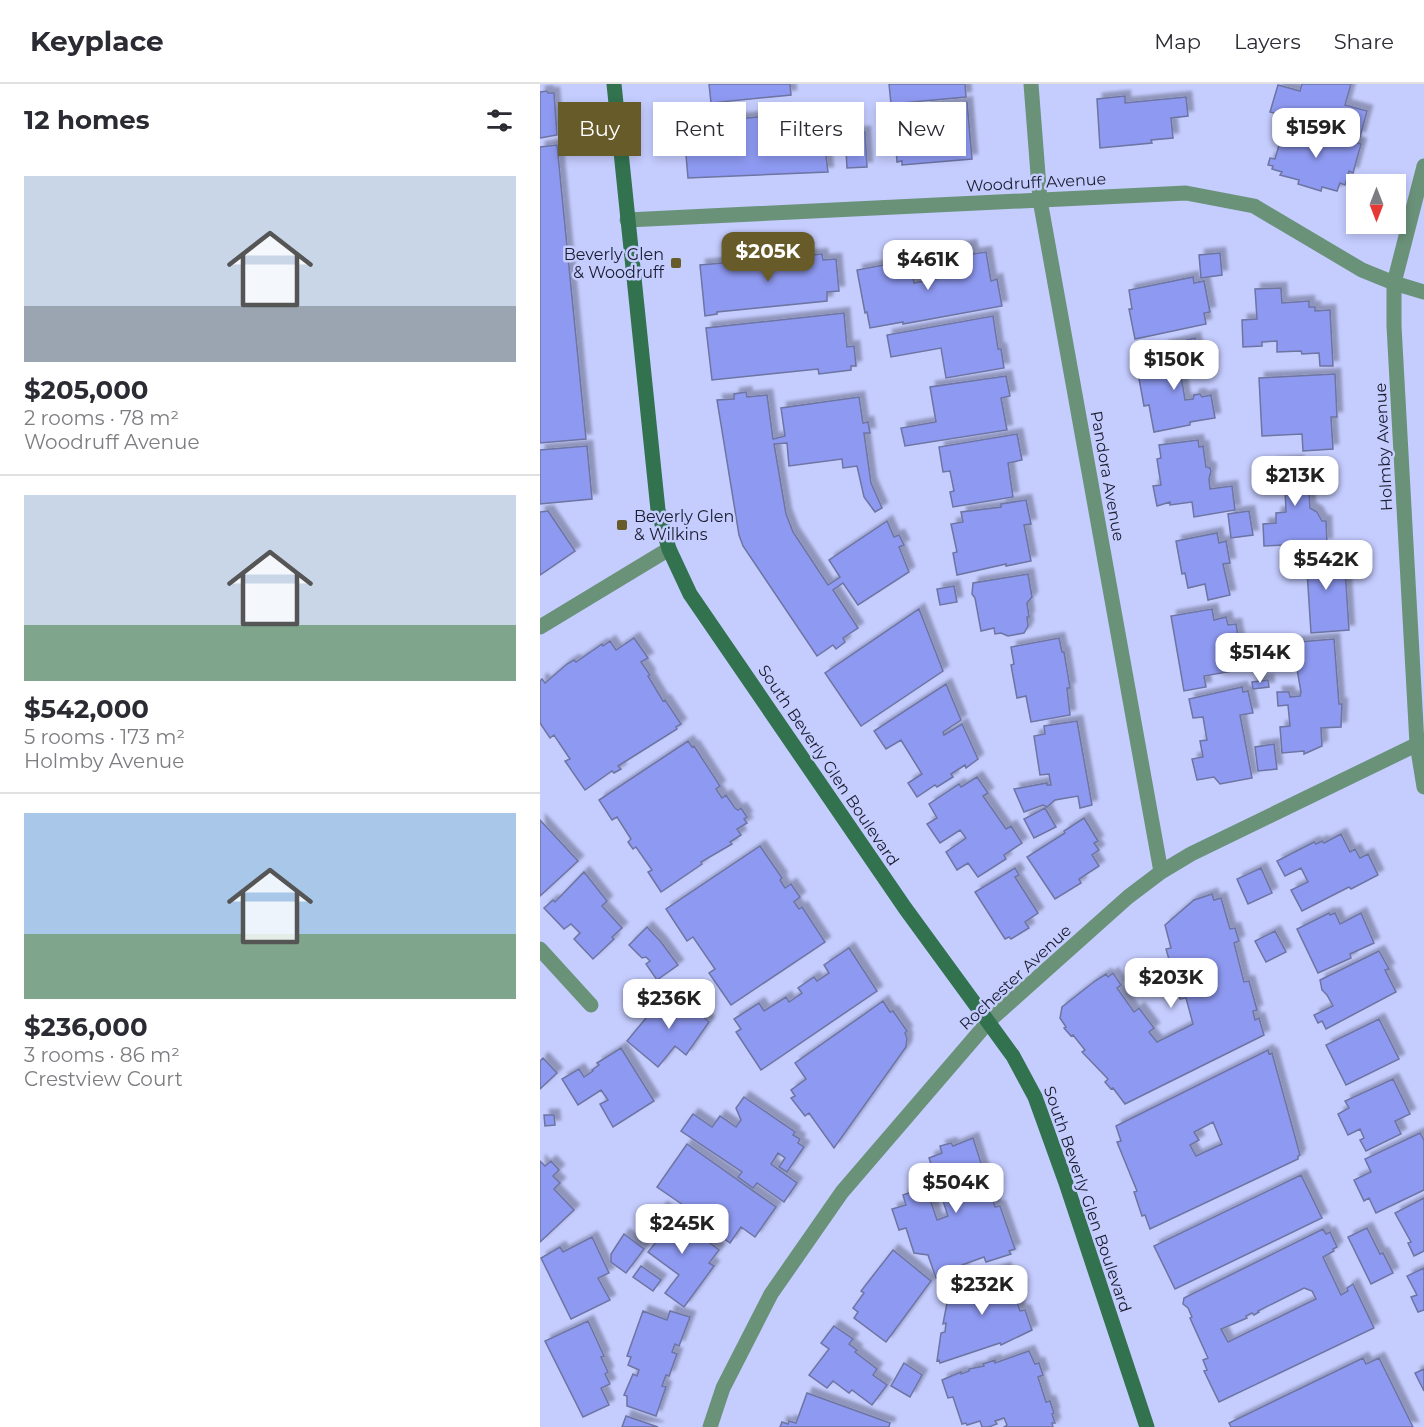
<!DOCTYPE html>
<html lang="en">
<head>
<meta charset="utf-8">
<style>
	:root { --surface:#fff; --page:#f7f7f7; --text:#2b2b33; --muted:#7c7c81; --line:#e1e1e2; --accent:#675c29 }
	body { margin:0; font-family:Montserrat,sans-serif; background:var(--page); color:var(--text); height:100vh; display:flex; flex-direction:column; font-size:22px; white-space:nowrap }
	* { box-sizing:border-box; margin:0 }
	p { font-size:20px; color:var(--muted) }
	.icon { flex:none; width:33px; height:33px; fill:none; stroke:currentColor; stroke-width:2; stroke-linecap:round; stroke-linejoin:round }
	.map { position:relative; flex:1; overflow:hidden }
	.details { display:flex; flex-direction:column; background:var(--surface); width:540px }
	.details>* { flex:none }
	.hud { position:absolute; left:18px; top:18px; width:570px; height:54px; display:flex; gap:12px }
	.needle { width:39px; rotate:180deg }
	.tools { position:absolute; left:806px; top:90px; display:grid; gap:12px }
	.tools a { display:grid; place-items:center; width:60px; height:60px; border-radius:0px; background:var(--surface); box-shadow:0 3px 9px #0003; font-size:30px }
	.price { position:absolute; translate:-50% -51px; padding:0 14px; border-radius:12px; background:#fff; color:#222; font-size:20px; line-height:39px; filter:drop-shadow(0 2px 3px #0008) }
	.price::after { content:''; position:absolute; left:50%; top:36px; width:18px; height:14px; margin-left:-9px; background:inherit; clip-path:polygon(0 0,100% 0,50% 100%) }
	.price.current { background:var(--accent); color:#fff }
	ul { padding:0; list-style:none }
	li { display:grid; align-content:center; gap:12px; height:318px; padding:0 24px }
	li+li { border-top:2px solid var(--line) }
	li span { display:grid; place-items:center; height:186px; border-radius:0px; color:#555 }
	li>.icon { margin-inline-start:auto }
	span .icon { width:108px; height:108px; fill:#fffc; stroke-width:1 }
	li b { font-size:26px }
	h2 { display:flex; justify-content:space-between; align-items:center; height:72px; padding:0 24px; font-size:26px }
	.tag { padding:0 21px; border-radius:0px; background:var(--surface); box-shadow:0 3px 9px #0003; font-size:21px; line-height:54px }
	.tag.current { background:var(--accent); color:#fff }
	header { display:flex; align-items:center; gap:36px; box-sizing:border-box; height:84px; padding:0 30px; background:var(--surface); border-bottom:2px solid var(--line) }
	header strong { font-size:28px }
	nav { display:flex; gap:33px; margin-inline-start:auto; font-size:21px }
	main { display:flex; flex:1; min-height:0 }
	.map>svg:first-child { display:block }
	.building { fill:#8e99f1; stroke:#6d74a1; stroke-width:1.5; fill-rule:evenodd; filter:url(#shadow) }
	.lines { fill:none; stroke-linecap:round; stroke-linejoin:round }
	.street { stroke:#6a9279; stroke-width:15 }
	.secondary { stroke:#32724f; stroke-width:15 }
	.poi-dot { fill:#675c29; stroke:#c5cdff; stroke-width:2 }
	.labels { text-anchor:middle; stroke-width:5; stroke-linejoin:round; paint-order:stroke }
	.street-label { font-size:16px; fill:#1a1c2e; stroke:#c5cdff }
	.poi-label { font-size:16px; fill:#1a1c2e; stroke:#c5cdff; text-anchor:end }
</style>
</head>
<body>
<header>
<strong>Keyplace</strong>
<nav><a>Map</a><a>Layers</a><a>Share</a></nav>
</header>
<main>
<section class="details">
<h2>12 homes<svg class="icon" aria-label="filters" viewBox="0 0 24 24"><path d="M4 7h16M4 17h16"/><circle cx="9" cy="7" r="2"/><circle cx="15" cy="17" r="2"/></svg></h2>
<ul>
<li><span style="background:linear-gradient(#c9d6e8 70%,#9aa5b1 0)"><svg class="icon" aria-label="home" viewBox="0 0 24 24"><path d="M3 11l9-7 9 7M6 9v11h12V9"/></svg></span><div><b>$205,000</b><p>2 rooms · 78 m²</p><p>Woodruff Avenue</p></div></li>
<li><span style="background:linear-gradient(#c9d6e8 70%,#7fa58c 0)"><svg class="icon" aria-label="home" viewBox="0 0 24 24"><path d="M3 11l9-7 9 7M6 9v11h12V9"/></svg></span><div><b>$542,000</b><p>5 rooms · 173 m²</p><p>Holmby Avenue</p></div></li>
<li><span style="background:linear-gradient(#a9c7e8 65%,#7fa58c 0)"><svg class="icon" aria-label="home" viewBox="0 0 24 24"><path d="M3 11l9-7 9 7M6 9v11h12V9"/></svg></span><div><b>$236,000</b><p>3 rooms · 86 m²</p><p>Crestview Court</p></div></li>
</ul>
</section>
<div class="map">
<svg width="884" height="1343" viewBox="0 0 884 1343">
	<defs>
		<filter id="shadow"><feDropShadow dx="5.5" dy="-5.5" stdDeviation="1.5" flood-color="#0004"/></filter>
	</defs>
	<rect width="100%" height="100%" fill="#c5cdff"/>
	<path class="building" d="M169,0h81l1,11 -80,8z
		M349,0h76l1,13 -75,7z
		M762,0h49l-6,21 22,6 -7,26 -90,-25 8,-27 22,6z
		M7,7l1,2h6l3,42 -17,3v-46z
		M585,12v7l61,-6 2,19 -17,2 2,20 -22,2 1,3 -52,5 -3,-49z
		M427,18l5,57 -70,6v-4l-5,1 -4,-51 32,-2v-3z
		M279,27l1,10h3l1,15h-3l1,4h2l4,32 -140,6 -5,-57 25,-2v3z
		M755,42l66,18 -8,29 -4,-2 -4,14 -5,-2 -3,8 -15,-4 -1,4 -23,-7 1,-4 -19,-5 2,-3 -10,-3 1,-3 -5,-1 2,-7 5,1 5,-17 10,3z
		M325,48l2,35 -20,1 -2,-35z
		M17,61l29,294 -46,4v-296z
		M431,161l2,9 13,-2 5,29 6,-2 5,27 -99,18v-2l-33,6 -3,-16 -2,1 -8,-43 53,-10 4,23 42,-8 -5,-26z
		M680,169l2,22 -21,3 -2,-23z
		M282,170l1,6 13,-1 3,32 -12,1v9l-110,11v2l-12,2 -5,-51z
		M653,193l1,6 10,-2 6,31 -6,1 2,11 -71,15 -6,-30h3l-3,-19z
		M741,204l1,15 27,-2v6h6v4l15,-1 3,56h-13l-1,-13 -17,1 -1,-3 -24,1v-11l-15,1v4l-19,1 -1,-27 15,-1 -2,-30z
		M304,229l3,34 7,-1 2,20h-5v4l-32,4 -1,-5 -106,11 -6,-52z
		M453,232l5,33h3l3,19 -58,10 -5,-30 -50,9 -4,-22z
		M655,254l4,21 -20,4 6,37 8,-1 1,-4 6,-1 2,3 9,-2 4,23 -25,4v3l-36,7 -5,-27 -5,1 -6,-33 17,-3 -1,-5 12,-2 -3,-17z
		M795,290l2,43h-6l2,32 -30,2 -1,-17 -40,2 -3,-58z
		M466,292l4,20 -9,2 6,32 -102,16 -4,-18 35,-6 -6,-35z
		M206,308l1,5 20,-2 6,44 12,-3 -4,-28 78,-11 4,26 5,-1 2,11h-6l7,50 11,25 -7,4 -11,-15 -7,-31 -14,2 -1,-9 -53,7 -2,-23 -13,1 12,70 7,18 35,53 12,-8 -11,-17 58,-39 7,16 5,-2 5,10 -5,2 10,25 -51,33 -15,-22 -10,7 25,38 -15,10 2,4 -9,7 -3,-4 -16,11 -74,-110 -4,-11 -22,-135 17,-1v-5z
		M477,350l5,26 -14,3 5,34 -60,10 -3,-15 4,-1 -4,-20 -7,1 -4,-25z
		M658,356l1,7 4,-1 3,21 4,1 1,3 -2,8 1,10 22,-3 3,24 -41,7 -2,-15 -22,3v-3l-13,4 -4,-20 8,-1 -4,-26 4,-1 -2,-13z
		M47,362l5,53 -52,5v-54z
		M758,377l1,5 18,-1 1,24h-9l1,19 7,4 5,9h4l1,22 -63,3 -1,-22 13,-1v-10l10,-1 -1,-23 -13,1 -1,-27z
		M486,416l5,24 -7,1 7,36 -25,5v-2l-49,11 -4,-22 4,-1 -6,-28 12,-2 -2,-10 40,-5v-3z
		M8,427l27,40 -35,24v-63z
		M709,427l4,24 -22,3 -3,-24z
		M677,449l2,10 7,-2 4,22 -7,1 7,31 -22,5 -3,-16 -17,4 -3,-15 -3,1 -6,-33z
		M804,468l5,78 -38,3 -4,-62h-8l-1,-16z
		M488,490l4,23 -5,6 2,14h-2l1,9 -4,7 -16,3 -7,-3 -6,1 -1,-6 -13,3 -6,-33 -3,-4 1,-11z
		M414,502l3,16 -17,3 -3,-16z
		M379,525l24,62 -82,55 -36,-53z
		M672,525l2,11 12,-3 2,8 8,-1 8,45 -40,7 2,11 -22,4 -13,-75z
		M94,554l14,20 -7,4 9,13 -2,1 15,25 2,-1 16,24 -5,3 1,2 -59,37 3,3 -7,4 -2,-2 -27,19 -20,-29 5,-2 -16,-24 -4,3 -10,-15v-42l2,-2 3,4 22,-19 7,-4 2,2 26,-18 1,2 7,-5 6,9z
		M519,554l3,14h2l6,36h-3l3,27 -39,7 -5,-26 -9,2 -6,-33 3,-1 -3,-17z
		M794,555l5,65h3l-1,23 -20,1 1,18 -18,8v-3l-22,2 -2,-26 10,-1 -2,-21 -10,1 -1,-14h12l1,5 10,-1 1,-4 -4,-23h-9l-2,-26z
		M728,596l1,7 -16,2 -1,-7z
		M406,600l15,36 -18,12 1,3 18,-11 16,35 -12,9 -1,-3 -14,9 2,3 -16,10 -2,-2 -18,12 -9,-14 14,-9 -21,-34 -15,9 -12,-18z
		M702,603l1,5 5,-1 5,22 -13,2 12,63 -32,6 -6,-7 -17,3 -5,-21 11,-2 -3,-16 7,-1 -4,-23 -10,1 -4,-19z
		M537,637l15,84 -12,3 -2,-12 -23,4 -8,7 -4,-2 -19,7 -10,-23 33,-6v2h4l-2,-11 -9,1 -6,-39 11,-2 -1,-8z
		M148,657l4,6 2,-1 26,40 -4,3 6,9 4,-3 9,13 3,2 3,-2 6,9 -3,2 3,4 -10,6 4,6 -11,7 2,2 -31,18 1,2 -41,28 -13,-20 4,-2 -16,-23 -3,2 -5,-7 3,-3 -14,-22 -5,3 -13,-20z
		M734,660l3,25 -19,2 -3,-24z
		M437,693l11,16 -5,3 23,33 5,-3 11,17 -18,12 2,4 -28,18 -10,-14 -11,7 -11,-18 20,-14 -6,-8 -20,13 -13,-19 10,-6 -8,-14 30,-20 2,3z
		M505,724l11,19 -22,11 -10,-19z
		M544,734l14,23 -4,2 5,7 -7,5 7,11 -20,13 2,4 -26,16 -28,-42 38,-24 -1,-2z
		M0,736l38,41 -38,35z
		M801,750l9,18 5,-3 5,9 8,-4 10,21 -27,14 -2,-2 -47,24 -11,-21 17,-8 -7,-14 -16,8 -8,-15 37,-19 2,2 6,-3 2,2z
		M220,762l22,32 -2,2 5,8 6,-4 9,13 -6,5 5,7 3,-2 23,35 -94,63 -22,-32 6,-4 -22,-32 -6,4 -21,-32z
		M475,784l4,7 -4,2 23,36 -13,9 4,6 -18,11 -2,-2 -4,2 -30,-47z
		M721,784l11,25 -24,11 -11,-25z
		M44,788l23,29 -5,5 20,22 -10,9 2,2 -21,20 -19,-20 6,-6 -9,-9 -7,5 -20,-21 9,-8 2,2z
		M672,810l2,6 7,-2 9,31 5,-1 4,13 -5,2 10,39 5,-1 8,29 -4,1 2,9 4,-2 5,17 -139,69 -12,-16 -2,1 -6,-7 3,-3 -26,-27 3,-2 -12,-15 -2,1 -7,-8 2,-1 -6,-9 2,-11 33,-26 11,-7 2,3 5,-4 8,12 -4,3 17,24 5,-4 15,20 -5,4 8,10 36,-18 -7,-26 -6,1 -4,-14 5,-1 -6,-22 -5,1 -4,-14 5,-1 -6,-23 29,-25z
		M789,829l1,2 5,-2 5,11 21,-11 13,30 -24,11 1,4 -33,15 -21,-44z
		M107,843l14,15 17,23 -21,15 -11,-16 4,-3 -4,-4 -4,1 -13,-13z
		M735,847l11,21 -20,10 -11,-21z
		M309,864l28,43 -116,79 -25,-38 5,-3 -7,-10 25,-16 5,8 22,-14 3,5 13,-9 -4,-5 16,-11 3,4 12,-8 -5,-8z
		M839,867l10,18 -4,1 11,22 -70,37 -4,-8 -4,2 -4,-8 19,-9 -6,-11 -5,-5 -2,-10z
		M142,909l22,19 -3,3 8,7 -23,33 -11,-9 -17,21 -31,-26 30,-36 9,7z
		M343,917l7,11 3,-1 14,20 -2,2 2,5 -1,9 -72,101 -25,-35 -4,3 -14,-18 4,-2 -4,-6 15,-11 -11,-16z
		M839,935l20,40 -53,26 -20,-40z
		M81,964l33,53 -41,26 -13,-23 8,-4 -7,-10 -23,15 -16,-26 17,-10 5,8 9,-6 -1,-1 7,-5 -2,-2z
		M728,966l1,4 3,-1 28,102 -2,1v3l-148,70 -5,-14 -3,1 -8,-24 3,-1 -20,-49 4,-1 -5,-15zM673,1038l9,22 -26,12 -6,-11 9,-5 -5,-8z
		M3,974l14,15 -17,16v-28z
		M853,995l17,35 -15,7 6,13 -35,17 -6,-11 4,-2 -4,-9 -12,6 -10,-21 11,-6 -4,-7z
		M204,1013l51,35 -2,3 7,4 -2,4 6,4 -17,25 -8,-5 6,-9 -7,-5 -7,11 26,19 -13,19 -27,-19 -4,5 -15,-11 4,-5 -61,-41 12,-17 19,13 8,-11 16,11 5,-7 -5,-12z
		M4,1031h10l1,10 -10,1z
		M880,1049l4,7v50l-48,23 -7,-15 -5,3 -10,-21 17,-8 -6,-13z
		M433,1054l22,69 5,-1 15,43 -6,2 2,3 -25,8 -2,-5 -22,8 2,4 -28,9 -8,-23 -14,-2 -8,-25 -7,2 -7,-21 14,-4 -3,-10 23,-8 11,33 11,-4 -19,-58 13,-5 -2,-7 11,-3 2,3z
		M147,1060l89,63 -21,30 -14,-10 -11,16 -47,-33 3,-3 -29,-20z
		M0,1077l5,5 6,-5 8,9 -6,6 7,7 -6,6 20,21 -34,32z
		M761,1091l21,43 -147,71 -21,-43z
		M884,1114v53l-10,5 -6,-13 3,-1 -16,-29z
		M122,1123l57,43 -10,13 5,3 -30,41 -19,-14 14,-18 -31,-23 13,-16 -13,-11z
		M827,1144l13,26 3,-1 10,20 -22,11 -23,-47z
		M783,1145l3,5 4,-2 7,15 -4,2 1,2 -11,6 18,38 7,-4 -1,-3 6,-4 21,44 -155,74 -15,-31 3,-1 -4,-10 5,-2 -18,-40 2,-1 -4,-9 -5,-4 1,-6zM764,1204l8,3 4,8 -88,43 -7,-13 26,-11 -1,-2 6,-3 2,2 5,-3 -1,-1z
		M84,1150l20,15 -18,24 -15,-11v-8z
		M52,1153l17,36 -11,5 12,22 -39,19 -30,-61 19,-11 3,5z
		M353,1166l38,31 -45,61 -32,-24 4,-6 -5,-4 11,-15 -3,-2z
		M101,1182l20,14 -8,11 -20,-14z
		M465,1184l3,6 4,-1 8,24 -4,2 4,12 5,-1 7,20 -31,15 -1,-2 -60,20 -1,-3 -2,1 4,-28 4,-1 1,-9 -3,1 7,-37z
		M884,1184v42l-6,2 -7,-15 6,-2 -10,-19z
		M103,1227l24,9 3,-9 20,6 -11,29 -4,-2 -3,8 5,2 -8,22 -3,-1 -4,11 4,1 -10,29 -29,-10v-10l-3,-1 9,-21 4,2 2,-6 -11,-5 3,-8 -4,-1z
		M48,1237l16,35 -3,1 7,15 -3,2 5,10 -9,4 8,17 -26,12 -38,-76z
		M294,1242l19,13 -4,5 8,6 -2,2 22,17 -4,6 14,10 -15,20 -20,-15 -3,3 -16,-12 -6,7 -18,-13 20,-26 -8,-6z
		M489,1267l6,13 4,-1 4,12 -5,2 8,25 4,-1 4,12 -2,1 3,9h-3l1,4h-49l3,-2 -3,-7 -9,3 2,3 -8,3h-7l-2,-6 -13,4 -1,-2 -4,1 -9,-27 -5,1 -6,-18 19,-8v2l8,-3v-2l15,-3 -1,-2 12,-4v3z
		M823,1274l3,6 13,-6 34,69h-182l-2,-4z
		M364,1279l18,12 -12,22 -19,-11z
		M884,1285v22l-9,-18z
		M267,1309l83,30 -1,4h-109l2,-5 6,2 1,-3 7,2z
		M86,1332l32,11h-36z"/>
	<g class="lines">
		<path class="street" d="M491,0l9,116 121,672
			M884,82l-30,117v43l23,418 7,43
			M87,136l559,-27 68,13 108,64 32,13 30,9
			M0,543l129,-78
			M0,865l51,56
			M170,1343l13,-39 48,-94 71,-102 147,-171 139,-124 33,-25 30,-18 233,-113"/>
		<path class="secondary" d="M74,0l44,426 11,39 21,45 215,314 108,148 22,41 31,86 81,244"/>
	</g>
	<g class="poi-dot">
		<rect x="130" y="173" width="12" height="12" rx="3"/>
		<rect x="76" y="435" width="12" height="12" rx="3"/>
	</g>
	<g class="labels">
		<g class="street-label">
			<text transform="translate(496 98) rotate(-3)" y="6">Woodruff Avenue</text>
			<text transform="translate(843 363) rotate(-93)" y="6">Holmby Avenue</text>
			<text transform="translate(568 392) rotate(80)" y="6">Pandora Avenue</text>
			<text transform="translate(289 681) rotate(56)" y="6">South Beverly Glen Boulevard</text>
			<text transform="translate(475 893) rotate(-43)" y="6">Rochester Avenue</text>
			<text transform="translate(548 1115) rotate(71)" y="6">South Beverly Glen Boulevard</text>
		</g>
		<g class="poi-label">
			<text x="124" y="176">Beverly Glen<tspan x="124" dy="18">&amp; Woodruff</tspan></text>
			<text x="94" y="438" text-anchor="start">Beverly Glen<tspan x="94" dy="18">&amp; Wilkins</tspan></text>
		</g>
	</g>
</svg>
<div class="tools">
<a><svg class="needle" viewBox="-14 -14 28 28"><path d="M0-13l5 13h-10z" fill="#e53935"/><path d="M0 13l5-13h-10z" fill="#7c7c81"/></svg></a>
</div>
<b class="price" style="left:776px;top:75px">$159K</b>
<b class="price current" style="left:228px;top:199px">$205K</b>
<b class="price" style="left:388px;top:207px">$461K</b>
<b class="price" style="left:634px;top:307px">$150K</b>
<b class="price" style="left:755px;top:423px">$213K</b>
<b class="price" style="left:786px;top:507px">$542K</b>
<b class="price" style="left:720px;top:600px">$514K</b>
<b class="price" style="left:631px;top:925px">$203K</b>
<b class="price" style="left:129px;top:946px">$236K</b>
<b class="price" style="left:416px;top:1130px">$504K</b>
<b class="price" style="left:142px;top:1171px">$245K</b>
<b class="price" style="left:442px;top:1232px">$232K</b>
<div class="hud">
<a class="tag current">Buy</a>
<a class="tag">Rent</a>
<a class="tag">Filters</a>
<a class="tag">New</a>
</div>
</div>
</main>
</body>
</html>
